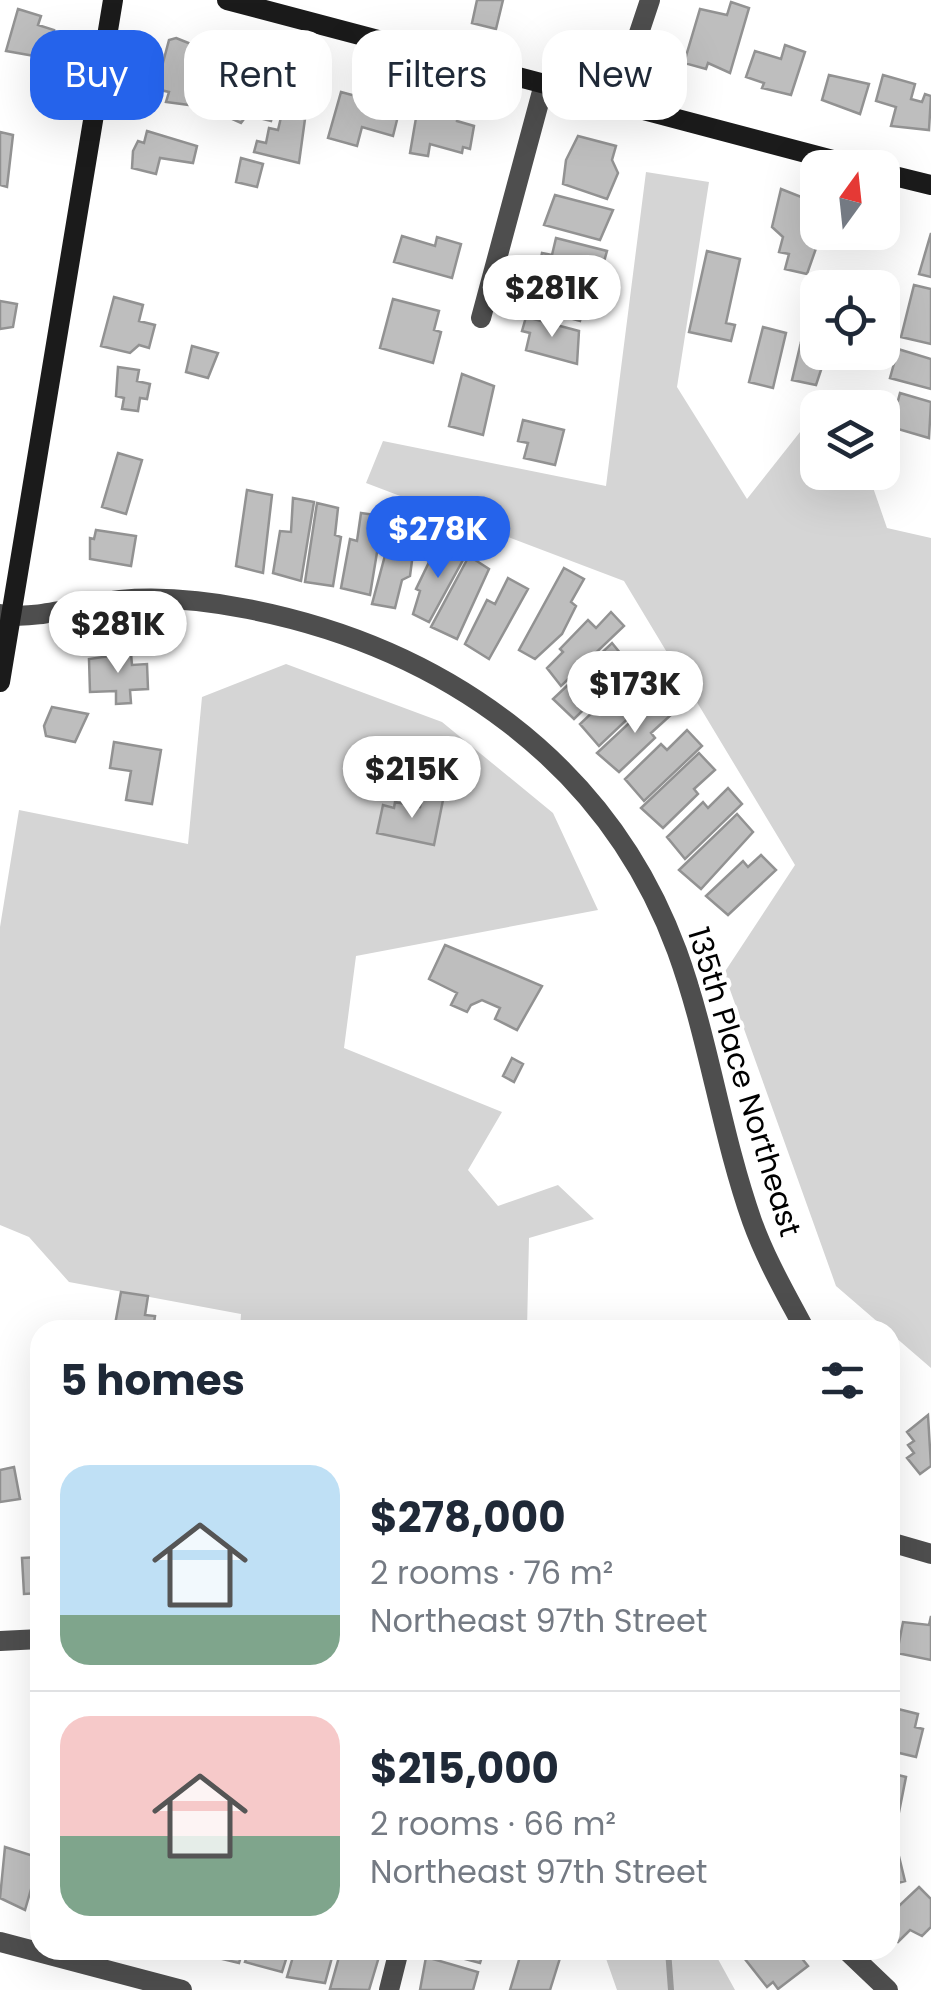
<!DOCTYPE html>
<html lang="en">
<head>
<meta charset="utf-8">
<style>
	:root { --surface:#fff; --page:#f2f2f3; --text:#1f2937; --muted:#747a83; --line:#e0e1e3; --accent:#2563eb }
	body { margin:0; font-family:Poppins,sans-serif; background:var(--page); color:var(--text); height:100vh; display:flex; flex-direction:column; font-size:38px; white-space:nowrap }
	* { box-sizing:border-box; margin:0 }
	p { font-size:32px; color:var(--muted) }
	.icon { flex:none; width:55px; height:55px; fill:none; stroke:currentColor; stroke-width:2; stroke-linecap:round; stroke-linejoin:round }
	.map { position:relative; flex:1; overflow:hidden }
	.details { position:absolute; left:30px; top:1320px; width:870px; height:640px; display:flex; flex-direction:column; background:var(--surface); border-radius:30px; box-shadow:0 10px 40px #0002 }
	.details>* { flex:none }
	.top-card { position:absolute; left:30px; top:30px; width:872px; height:90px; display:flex; gap:20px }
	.needle { width:65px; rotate:15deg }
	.controls { position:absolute; left:800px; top:150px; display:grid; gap:20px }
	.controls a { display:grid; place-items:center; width:100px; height:100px; border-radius:20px; background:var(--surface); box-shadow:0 10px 40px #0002; font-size:50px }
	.price { position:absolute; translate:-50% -85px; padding:0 22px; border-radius:35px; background:#fff; color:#222; font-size:32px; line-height:65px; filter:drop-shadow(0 2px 5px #0008) }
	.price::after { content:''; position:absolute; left:50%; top:60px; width:30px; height:22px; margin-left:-15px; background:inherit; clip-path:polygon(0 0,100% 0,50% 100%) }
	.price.on { background:var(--accent); color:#fff }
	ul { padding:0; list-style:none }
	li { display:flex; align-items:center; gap:30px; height:250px; padding:0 30px }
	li+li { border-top:2px solid var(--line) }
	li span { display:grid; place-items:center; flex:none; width:280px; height:200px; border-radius:30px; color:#555 }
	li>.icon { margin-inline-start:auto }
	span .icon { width:120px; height:120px; fill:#fffc; stroke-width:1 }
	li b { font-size:42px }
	h2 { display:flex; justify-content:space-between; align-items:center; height:120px; padding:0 30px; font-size:42px }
	.chip { padding:0 35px; border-radius:30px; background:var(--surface); box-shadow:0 10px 40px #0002; font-size:35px; line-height:90px }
	.chip.on { background:var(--accent); color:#fff }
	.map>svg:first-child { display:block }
	.green { fill:#d5d5d5 }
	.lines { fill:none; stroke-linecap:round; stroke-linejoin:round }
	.stream { stroke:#9c9c9c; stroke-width:6 }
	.building { fill:#bebebe; stroke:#929292; stroke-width:2.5 }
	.street { stroke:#4e4e4e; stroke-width:20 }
	.secondary { stroke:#1b1b1b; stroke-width:20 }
	.labels { text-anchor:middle; stroke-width:9; stroke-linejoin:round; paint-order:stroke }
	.street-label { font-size:30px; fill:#000; stroke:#fff }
</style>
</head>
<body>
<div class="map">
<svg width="931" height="1990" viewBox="0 0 931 1990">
	<rect width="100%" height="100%" fill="#fff"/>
	<path class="green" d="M646,172l63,10 -32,205 70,112 53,-67 17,7 1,33 50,1 19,55 44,10v830l-95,-82 -112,-313 71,-108 -171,-284 -258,-98 17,-42 223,45z
		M286,664l156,58 111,91 45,97 -242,46 -12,92 158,64 -34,58 30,36 60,-21 36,34 -65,19 -2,92h-287l1,-16 -172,-32 -40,-45 -29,-12v-298l19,-117 169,34 14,-147z
		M603,1950h110l22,40h-118z"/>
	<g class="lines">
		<path class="stream" d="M668,1950l3,40"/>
	</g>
	<path class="building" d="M477,0h26l-7,29 -24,-6z
		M731,2l18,6 -19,65 -22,-10 -2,6 -22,-6 16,-54 27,6z
		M18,9l23,7 -3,9 16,5 -8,28 -40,-7z
		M176,38l45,18 -10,40 -11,-3 -3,13 -31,-4 3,-10 -13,-3 13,-49z
		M785,45l20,7 -14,43 -29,-7 2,-5 -18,-6 9,-26 26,8z
		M231,66l51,13 -11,42 -24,-6 -6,8 -22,-10z
		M829,75l40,9 -9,30 -38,-14z
		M883,75l32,9 -4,15 11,3 3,-8 6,2 -2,34 -38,-4 5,-19 -20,-6z
		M341,92l59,16 -7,28 -31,-9 -5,19 -29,-8z
		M417,112l41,4 -1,5 17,5 -4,23 -7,-2 -1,6 -32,-9 -2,12 -18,-3z
		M282,113l23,6 -6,44 -45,-11 3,-11 9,2 3,-15 9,2z
		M147,131l50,15 -4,17 -33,-5 -4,16 -24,-6 1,-17 5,-10 6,2z
		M0,132l13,3 -6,52 -7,-2z
		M578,136l38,10 -4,14 6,13 -11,26 -44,-15 3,-24z
		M241,158l22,6 -6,23 -21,-5z
		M781,189l28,11 -6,20 10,3 -3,11 10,3 -13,37 -22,-5 4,-15 -10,-2 4,-15 -11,-10z
		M555,195l58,15 -13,30 -56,-15z
		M931,233v44l-12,-3z
		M402,236l33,10 2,-9 24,7 -9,34 -58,-16z
		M556,238l51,13 -9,32 -59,-15 3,-15 10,2z
		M707,251l33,8 -14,64 9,2 -4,16 -42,-9z
		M532,275l61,17 -5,19 -5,-1 -3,11 -50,-14 2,-7 -6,-2z
		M914,285l17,4v55l-30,-7z
		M114,297l29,8 -4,16 16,4 -6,23 -10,-3 -9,8 -29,-7z
		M393,299l46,12 -5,19 7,2 -8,31 -53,-15z
		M0,301l17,3 -4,23 -13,2z
		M526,317l53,14 -2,33 -51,-14 4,-17 -8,-2z
		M807,318l11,3v25l-17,-4z
		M763,327l23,6 -13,55 -24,-6z
		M801,342l17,4v6h9l-11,33 -24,-5z
		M192,346l26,7 -10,25 -22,-6z
		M898,349l33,10v30l-41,-11z
		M118,367l21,3 -2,11 13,3 -3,15 -7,-1 -2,13 -16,-2 2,-11 -8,-2z
		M462,374l32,12 -11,49 -34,-9z
		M900,393l31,9 -2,36 -38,-11z
		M523,420l41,10 -9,35 -31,-7 4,-15 -10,-2z
		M118,453l24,7 -16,54 -24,-7z
		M247,490l25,5 -9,78 -27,-7z
		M293,498l21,4 -13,79 -28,-8 7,-42 11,1z
		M317,503l21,5 -3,27 6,2 -8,49 -28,-4z
		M361,513l22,3 -13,79 -29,-7 9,-49 7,2z
		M395,518l22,5 -7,53 -8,4 -7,28 -23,-4z
		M96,530l40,6 -5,30 -41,-7v-21l4,1z
		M452,541l17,8 -40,73 -16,-8 7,-23 -4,-2 16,-33 10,5z
		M469,556l20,13 -32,70 -26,-12z
		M564,568l20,11 -13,23 5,4 -14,28 -27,25 -16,-9z
		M508,578l20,11 -39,70 -24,-15 22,-44 8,4z
		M611,612l13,14 -63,60 -14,-18 16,-16 -3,-3 28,-29 8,8z
		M612,643l13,16 -19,20 4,5 -36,35 -21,-20z
		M131,653l1,12 15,-1 1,25 -18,1 1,13 -15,1v-13l-26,1 -1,-33z
		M642,677l15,14 -58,55 -19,-22 36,-34 6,6z
		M656,698l16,16 -21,19 4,5 -36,34 -22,-19z
		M52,707l36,7 -13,28 -29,-6 -2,-10z
		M687,730l15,16 -58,55 -19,-22 36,-35 6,6z
		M114,742l47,8 -9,54 -26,-4 5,-29 -21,-3z
		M699,753l16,17 -21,19 4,5 -35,34 -22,-20z
		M728,788l14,16 -57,55 -18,-22 36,-35 5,6z
		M423,796l20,4 -9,45 -57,-12 6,-28 11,3 1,-6 25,5z
		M737,814l16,18 -52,57 -22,-19z
		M761,855l15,15 -48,45 -22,-19 37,-35 5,6z
		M445,945l97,41 -25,44 -22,-11 5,-11 -18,-8 -11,5 -4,7 -16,-7 6,-12 -28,-14z
		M512,1058l11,6 -9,18 -11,-6z
		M121,1292l27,4 -3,19 10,1 -2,14h-39z
		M928,1415l3,51 -11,8 -13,-16 7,-5 -6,-8 6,-4 -7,-9z
		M14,1467l6,32 -20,3v-32z
		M40,1557v36l-16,1 -2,-36z
		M931,1616v44l-34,-7 6,-31 26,3z
		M890,1707l28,7 -3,13 8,2 -7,28 -21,-5 -5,6z
		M890,1773l16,4 -8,40 -8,-1z
		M894,1836l11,45 -15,4v-48z
		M5,1847l35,11 -15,52 -25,-12z
		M919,1887l12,12v28l-9,9 -12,-6 -12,12 -8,-8v-34l10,5z
		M203,1950h40l-4,13 -38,-9z
		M249,1950h40l-7,22 -37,-10z
		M295,1950h39l-9,33 -38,-6z
		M341,1950h40l-12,40 -39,-1z
		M431,1950h53l-4,13z
		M522,1950h21l17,8 -10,32h-40z
		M745,1950h50l13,16 -30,23 -5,-7 -6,5 -26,-33z
		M426,1957l52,15 -5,18h-53z"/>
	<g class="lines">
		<path class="street" d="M616,102l34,-102
			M481,318l63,-234
			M0,614c37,7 82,-10 120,-14 42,-4 87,1 128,9 193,38 359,152 429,342 32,88 44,182 75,270 14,39 34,73 53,109
			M890,1542l41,12
			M0,1641l40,-2
			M0,1942l182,48
			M846,1950l42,40
			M389,1990l10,-40"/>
		<path class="secondary" d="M227,0l636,168
			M882,173l49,12
			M0,682l113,-682"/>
	</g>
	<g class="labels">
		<g class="street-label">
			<text transform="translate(744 1082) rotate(73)" y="10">135th Place Northeast</text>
		</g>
	</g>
</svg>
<div class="controls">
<a><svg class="needle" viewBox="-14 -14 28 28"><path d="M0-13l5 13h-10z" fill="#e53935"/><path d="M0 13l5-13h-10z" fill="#747a83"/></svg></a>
<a><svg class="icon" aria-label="locate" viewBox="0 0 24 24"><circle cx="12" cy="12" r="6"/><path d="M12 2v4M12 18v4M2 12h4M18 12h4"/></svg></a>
<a><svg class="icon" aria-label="layers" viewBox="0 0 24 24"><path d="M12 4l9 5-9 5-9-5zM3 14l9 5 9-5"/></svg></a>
</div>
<b class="price" style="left:552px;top:340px">$281K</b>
<b class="price on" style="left:438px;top:581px">$278K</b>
<b class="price" style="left:118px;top:676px">$281K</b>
<b class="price" style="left:635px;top:736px">$173K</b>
<b class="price" style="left:412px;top:821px">$215K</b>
<div class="top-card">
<a class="chip on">Buy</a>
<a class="chip">Rent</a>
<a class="chip">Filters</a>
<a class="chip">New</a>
</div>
<section class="details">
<h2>5 homes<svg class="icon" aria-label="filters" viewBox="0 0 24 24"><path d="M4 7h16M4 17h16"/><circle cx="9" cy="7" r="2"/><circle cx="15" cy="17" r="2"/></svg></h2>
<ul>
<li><span style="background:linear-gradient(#bfe0f5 75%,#7fa58c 0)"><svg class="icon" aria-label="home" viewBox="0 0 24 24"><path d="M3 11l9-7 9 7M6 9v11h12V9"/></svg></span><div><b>$278,000</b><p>2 rooms · 76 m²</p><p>Northeast 97th Street</p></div></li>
<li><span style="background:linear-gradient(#f6c9c9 60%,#7fa58c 0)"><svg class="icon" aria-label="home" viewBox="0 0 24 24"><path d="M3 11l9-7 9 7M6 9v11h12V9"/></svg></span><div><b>$215,000</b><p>2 rooms · 66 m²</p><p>Northeast 97th Street</p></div></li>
</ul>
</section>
</div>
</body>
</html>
